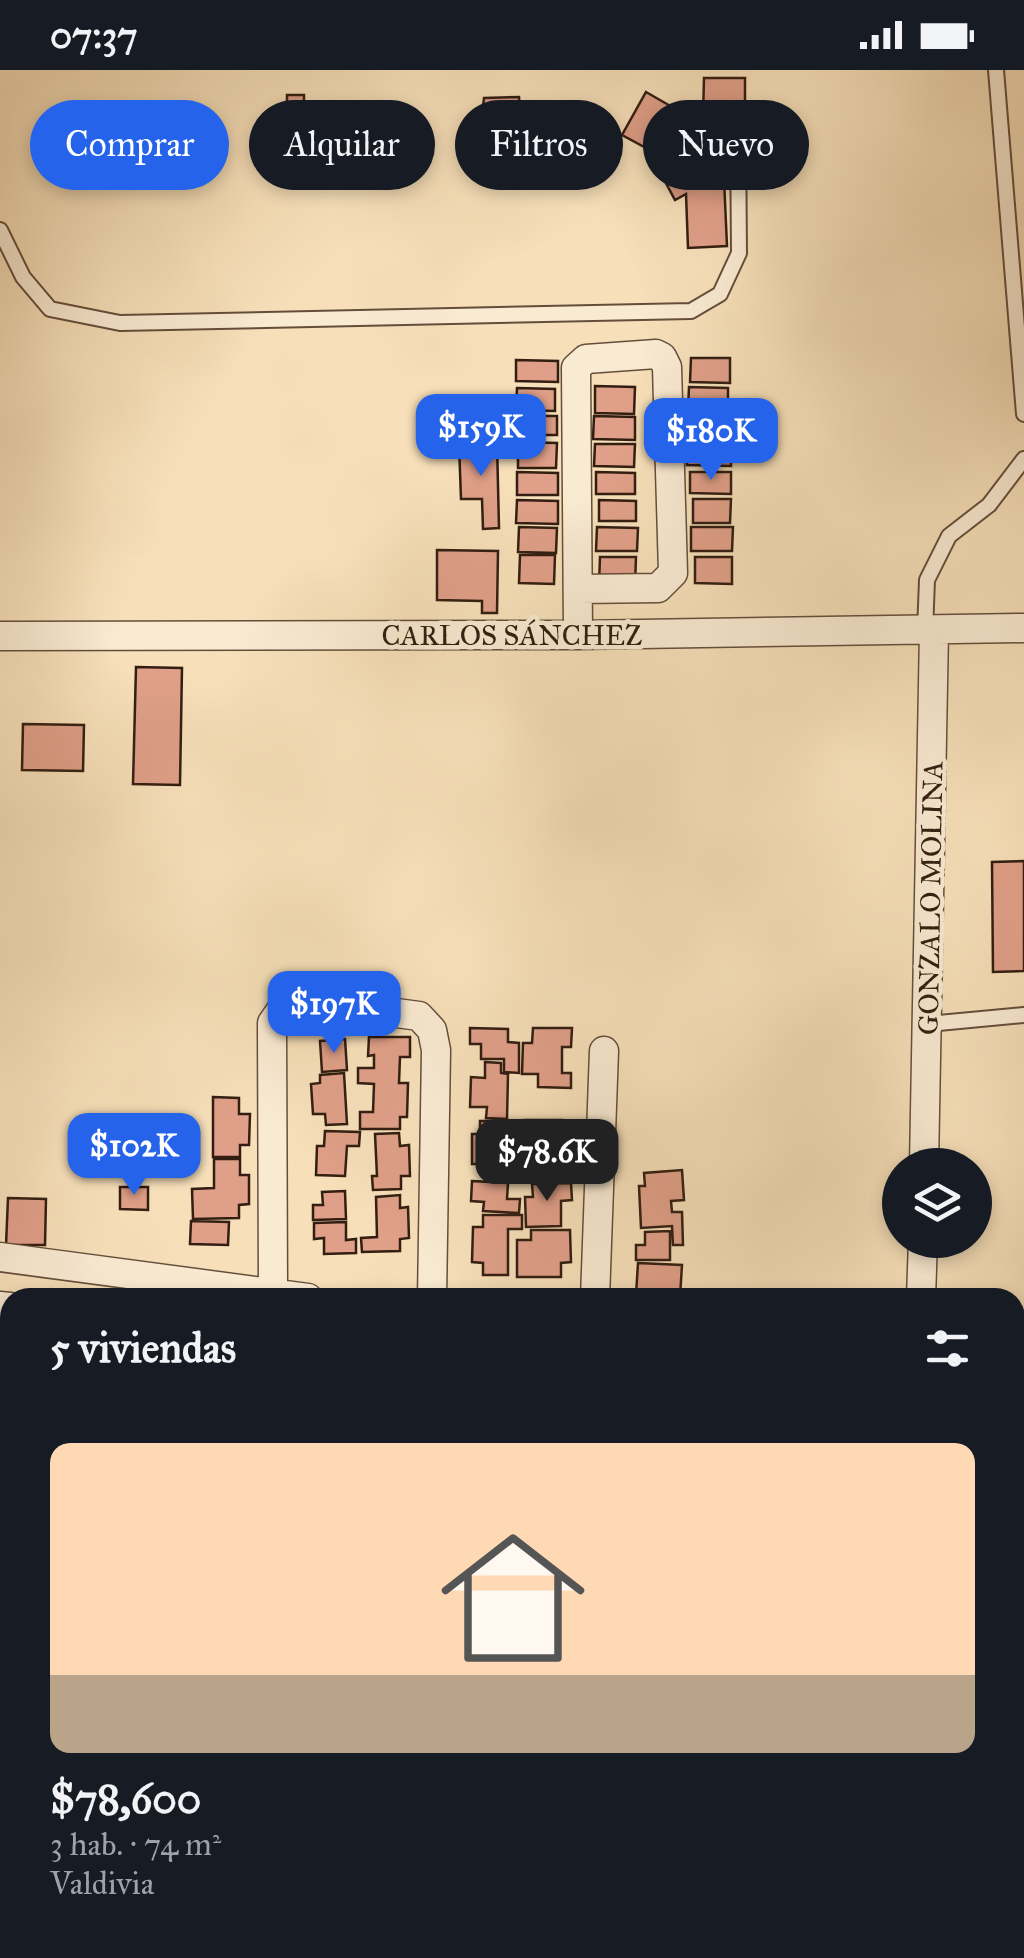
<!DOCTYPE html>
<html lang="es">
<head>
<meta charset="utf-8">
<style>
	:root { --surface:#171b24; --page:#20242c; --text:#f1f3f6; --muted:#9ea1a6; --accent:#2563eb }
	body { margin:0; font-family:"IM FELL Great Primer",serif; background:var(--page); color:var(--text); height:100vh; display:flex; flex-direction:column; font-size:38px; white-space:nowrap }
	* { box-sizing:border-box; margin:0 }
	p { font-size:32px; color:var(--muted) }
	.icon { flex:none; width:55px; height:55px; fill:none; stroke:currentColor; stroke-width:2; stroke-linecap:round; stroke-linejoin:round }
	.map { position:relative; flex:1; overflow:hidden }
	.panel { position:absolute; left:0px; top:1218px; width:1025px; height:672px; display:flex; flex-direction:column; background:var(--surface); border-radius:30px 30px 0 0; box-shadow:0 5px 15px #0003 }
	.panel>* { flex:none }
	.hud { position:absolute; left:30px; top:30px; width:965px; height:90px; display:flex; gap:20px }
	.tools { position:absolute; left:882px; top:1078px; display:grid; gap:20px }
	.tools a { display:grid; place-items:center; width:110px; height:110px; border-radius:50%; background:var(--surface); box-shadow:0 5px 15px #0003; font-size:50px }
	.price { position:absolute; translate:-50% -85px; padding:0 22px; border-radius:20px; background:var(--accent); color:#fff; font-size:32px; line-height:65px; filter:drop-shadow(0 2px 5px #0008) }
	.price::after { content:''; position:absolute; left:50%; top:60px; width:30px; height:22px; margin-left:-15px; background:inherit; clip-path:polygon(0 0,100% 0,50% 100%) }
	.price.selected { background:#222; color:#fff }
	ul { padding:0; list-style:none }
	li { display:grid; align-content:center; gap:20px; height:530px; padding:0 50px }
	li span { display:grid; place-items:center; height:310px; border-radius:20px; color:#555 }
	li>.icon { margin-inline-start:auto }
	span .icon { width:180px; height:180px; fill:#fffc; stroke-width:1 }
	li b { font-size:42px }
	h2 { display:flex; justify-content:space-between; align-items:center; height:120px; padding:0 50px; font-size:42px }
	.tag { padding:0 35px; border-radius:45px; background:var(--surface); box-shadow:0 5px 15px #0003; font-size:35px; line-height:90px }
	.tag.selected { background:var(--accent); color:#fff }
	.status { display:flex; justify-content:space-between; align-items:center; height:70px; padding:0 50px; background:var(--surface); direction:ltr }
	.status svg { height:28px; fill:currentColor }
	.map>svg:first-child { display:block }
	.building { fill:#df9f88; stroke:#331e11; stroke-width:2.5 }
	.lines { fill:none; stroke-linecap:round; stroke-linejoin:round }
	.lane-casing { stroke:#644e3b; stroke-width:18 }
	.street-casing { stroke:#644e3b; stroke-width:31 }
	.lane { stroke:#f9ead2; stroke-width:14 }
	.street { stroke:#f9ead2; stroke-width:28 }
	.labels { text-anchor:middle; stroke-width:9; stroke-linejoin:round; paint-order:stroke }
	.street-label { font-size:28px; fill:#331e11; stroke:#f9ead2 }
</style>
</head>
<body>
<div class="status"><b>07:37</b><svg viewBox="0 0 49 12"><path d="M0 12V9h3v3zM5 12V6h3v6zM10 12V3h3v9zM15 12V0h3v12zM26 1h20v11H26zM47 4h2v5h-2z"/></svg></div>
<div class="map">
<svg width="1024" height="1888" viewBox="0 0 1024 1888">
	<rect width="100%" height="100%" fill="#f6dfb9"/>
	<filter id="stains"><feTurbulence type="fractalNoise" baseFrequency=".002" numOctaves="4"/><feColorMatrix values="0 0 0 0 .2 0 0 0 0 .09 0 0 0 0 .02 0 0 0 .5 -.17"/></filter>
	<radialGradient id="worn" r=".72"><stop offset=".6" stop-color="#630" stop-opacity="0"/><stop offset="1" stop-color="#630" stop-opacity=".3"/></radialGradient>
	<path class="building" d="M704,8h41v39l-42,-1z
		M646,22l61,35 17,52 3,67 -39,2 -2,-54 -11,6 -16,-30 11,-9 -48,-26z
		M287,25h17v46h-17z
		M519,27l2,28 -40,-1 3,-26z
		M691,288h39v25l-40,-1z
		M516,290l42,1v21l-42,-1z
		M595,316l40,1 -1,27 -39,-1z
		M689,317l39,1v22h-40z
		M517,318l38,1v22l-39,-1z
		M516,346h41v19h-42z
		M594,346l41,1v23l-42,-1z
		M691,347l39,1 -1,21h-39z
		M518,372l39,1 -1,25h-38z
		M497,373l2,85 -16,1 -1,-30h-21l-2,-55z
		M595,374h40l-1,23 -40,-1z
		M688,374h43v22l-44,-1z
		M517,402l41,1v22h-41z
		M596,402l39,1v21h-39z
		M690,402h41v22l-41,-1z
		M693,429h38l-1,24h-37z
		M517,430l41,1v23l-42,-1z
		M599,430l37,1v20h-37z
		M519,457l38,1 -1,25 -38,-1z
		M597,457l41,1 -1,23h-41z
		M691,457h42l-1,24h-41z
		M437,480l61,1 -1,62h-15v-12l-45,-1z
		M520,485h35l-1,29 -35,-1z
		M600,487h36l-1,28 -36,-1z
		M695,487h37v27l-37,-1z
		M136,597l46,1 -2,117 -47,-1z
		M23,654l61,1 -1,46 -61,-1z
		M1024,791v110l-31,1 -1,-110z
		M470,958l38,1v13l11,1v30l-15,-1v-13h-23v-15h-11z
		M533,958h39l-1,19h-9v26h9v15l-33,-1v-13h-16l1,-31h9z
		M369,967h41v20h-10l-1,26h9l-1,34h-7v12h-40v-17h13l1,-28 -16,-1v-15h16v-13l-6,1z
		M345,969l2,31 -25,2 -2,-31z
		M485,992l16,1v10l7,1 -1,45 -21,-1 1,-11h-17l1,-30 14,1z
		M344,1003l3,51 -21,1 -1,-11h-12l-2,-30 9,-1v-8z
		M213,1027l26,1v16h11l-1,31h-9v12h-27z
		M525,1050h37v13h10l-1,34h-9v14l-40,-1 1,-20h11l1,-21h-11z
		M480,1051h26l1,58h-22v-15h-13v-30h8z
		M325,1061l35,1 -1,14h-12l-2,30 -29,-1 1,-29h7z
		M399,1063l1,13 9,-1 1,31h-9v13l-28,1 -1,-14h5l-2,-42z
		M214,1089h26v16h9v29l-10,1v13l-46,1 -1,-30 22,-1z
		M682,1100l2,30 -13,1 1,11h10l1,33h-10l-1,-19 -31,2 -2,-42h6l-1,-13z
		M472,1111l36,2 -1,16h13l-1,14 -36,-2 1,-9 -13,-1z
		M571,1113l1,17 -11,1v25l-35,1 -1,-30h8l-1,-13z
		M120,1117h28v23l-28,-1z
		M345,1121l1,28 -33,1v-15h10l-1,-13z
		M400,1125v13l8,-1 1,31 -9,1v12l-38,1 -1,-14 16,-1 -1,-40z
		M8,1128l38,1 -1,46h-39z
		M483,1145h39v14h-14v46h-25v-12l-11,-1 1,-35h10z
		M191,1151l38,1 -1,23 -38,-1z
		M346,1152v18l10,-1v14l-32,1v-16l-10,1v-16z
		M531,1160h39l1,32 -10,1v14h-44v-37h14z
		M670,1161v29h-34v-15h9v-13z
		M638,1193l44,2 -2,32 -44,-2z
		M359,1880h77l-1,8h-77z"/>
	<g class="lines">
		<defs>
			<path id="lane" d="M996,0l28,344
				M0,160l23,47 27,32 70,14 571,-12 29,-17 19,-41 -1,-124
				M925,561l2,-51 22,-44 40,-31 35,-46
				M928,954l96,-9"/>
			<path id="street" d="M578,565l-2,-267 10,-9 70,-5 6,3 5,10 6,206 -15,15 -79,1
				M0,566l578,-1 446,-7
				M924,1095l10,-534
				M0,1187l308,41
				M273,1222l-1,-269 9,-13 18,-10 120,16 13,14 4,20 -4,248
				M595,1228l9,-247
				M921,1228l2,-58
				M0,1236l10,1
				M832,1888l1,-8"/>
		</defs>
		<use href="#lane" class="lane-casing"/>
		<use href="#street" class="street-casing"/>
		<use href="#lane" class="lane"/>
		<use href="#street" class="street"/>
	</g>
	<g class="labels">
		<g class="street-label">
			<text x="512" y="575">CARLOS SÁNCHEZ</text>
			<text transform="translate(930 828) rotate(-89)" y="10">GONZALO MOLINA</text>
		</g>
	</g>
	<rect width="100%" height="100%" filter="url(#stains)"/>
	<rect width="100%" height="100%" fill="url(#worn)"/>
</svg>
<div class="tools">
<a><svg class="icon" aria-label="layers" viewBox="0 0 24 24"><path d="M12 4l9 5-9 5-9-5zM3 14l9 5 9-5"/></svg></a>
</div>
<b class="price" style="left:481px;top:409px">$159K</b>
<b class="price" style="left:711px;top:413px">$180K</b>
<b class="price" style="left:334px;top:986px">$197K</b>
<b class="price" style="left:134px;top:1128px">$102K</b>
<b class="price selected" style="left:547px;top:1134px">$78.6K</b>
<div class="hud">
<a class="tag selected">Comprar</a>
<a class="tag">Alquilar</a>
<a class="tag">Filtros</a>
<a class="tag">Nuevo</a>
</div>
<section class="panel">
<h2>5 viviendas<svg class="icon" aria-label="filters" viewBox="0 0 24 24"><path d="M4 7h16M4 17h16"/><circle cx="9" cy="7" r="2"/><circle cx="15" cy="17" r="2"/></svg></h2>
<ul>
<li><span style="background:linear-gradient(#ffd9b3 75%,#b9a48a 0)"><svg class="icon" aria-label="home" viewBox="0 0 24 24"><path d="M3 11l9-7 9 7M6 9v11h12V9"/></svg></span><div><b>$78,600</b><p>3 hab. · 74 m²</p><p>Valdivia</p></div></li>
</ul>
</section>
</div>
</body>
</html>
